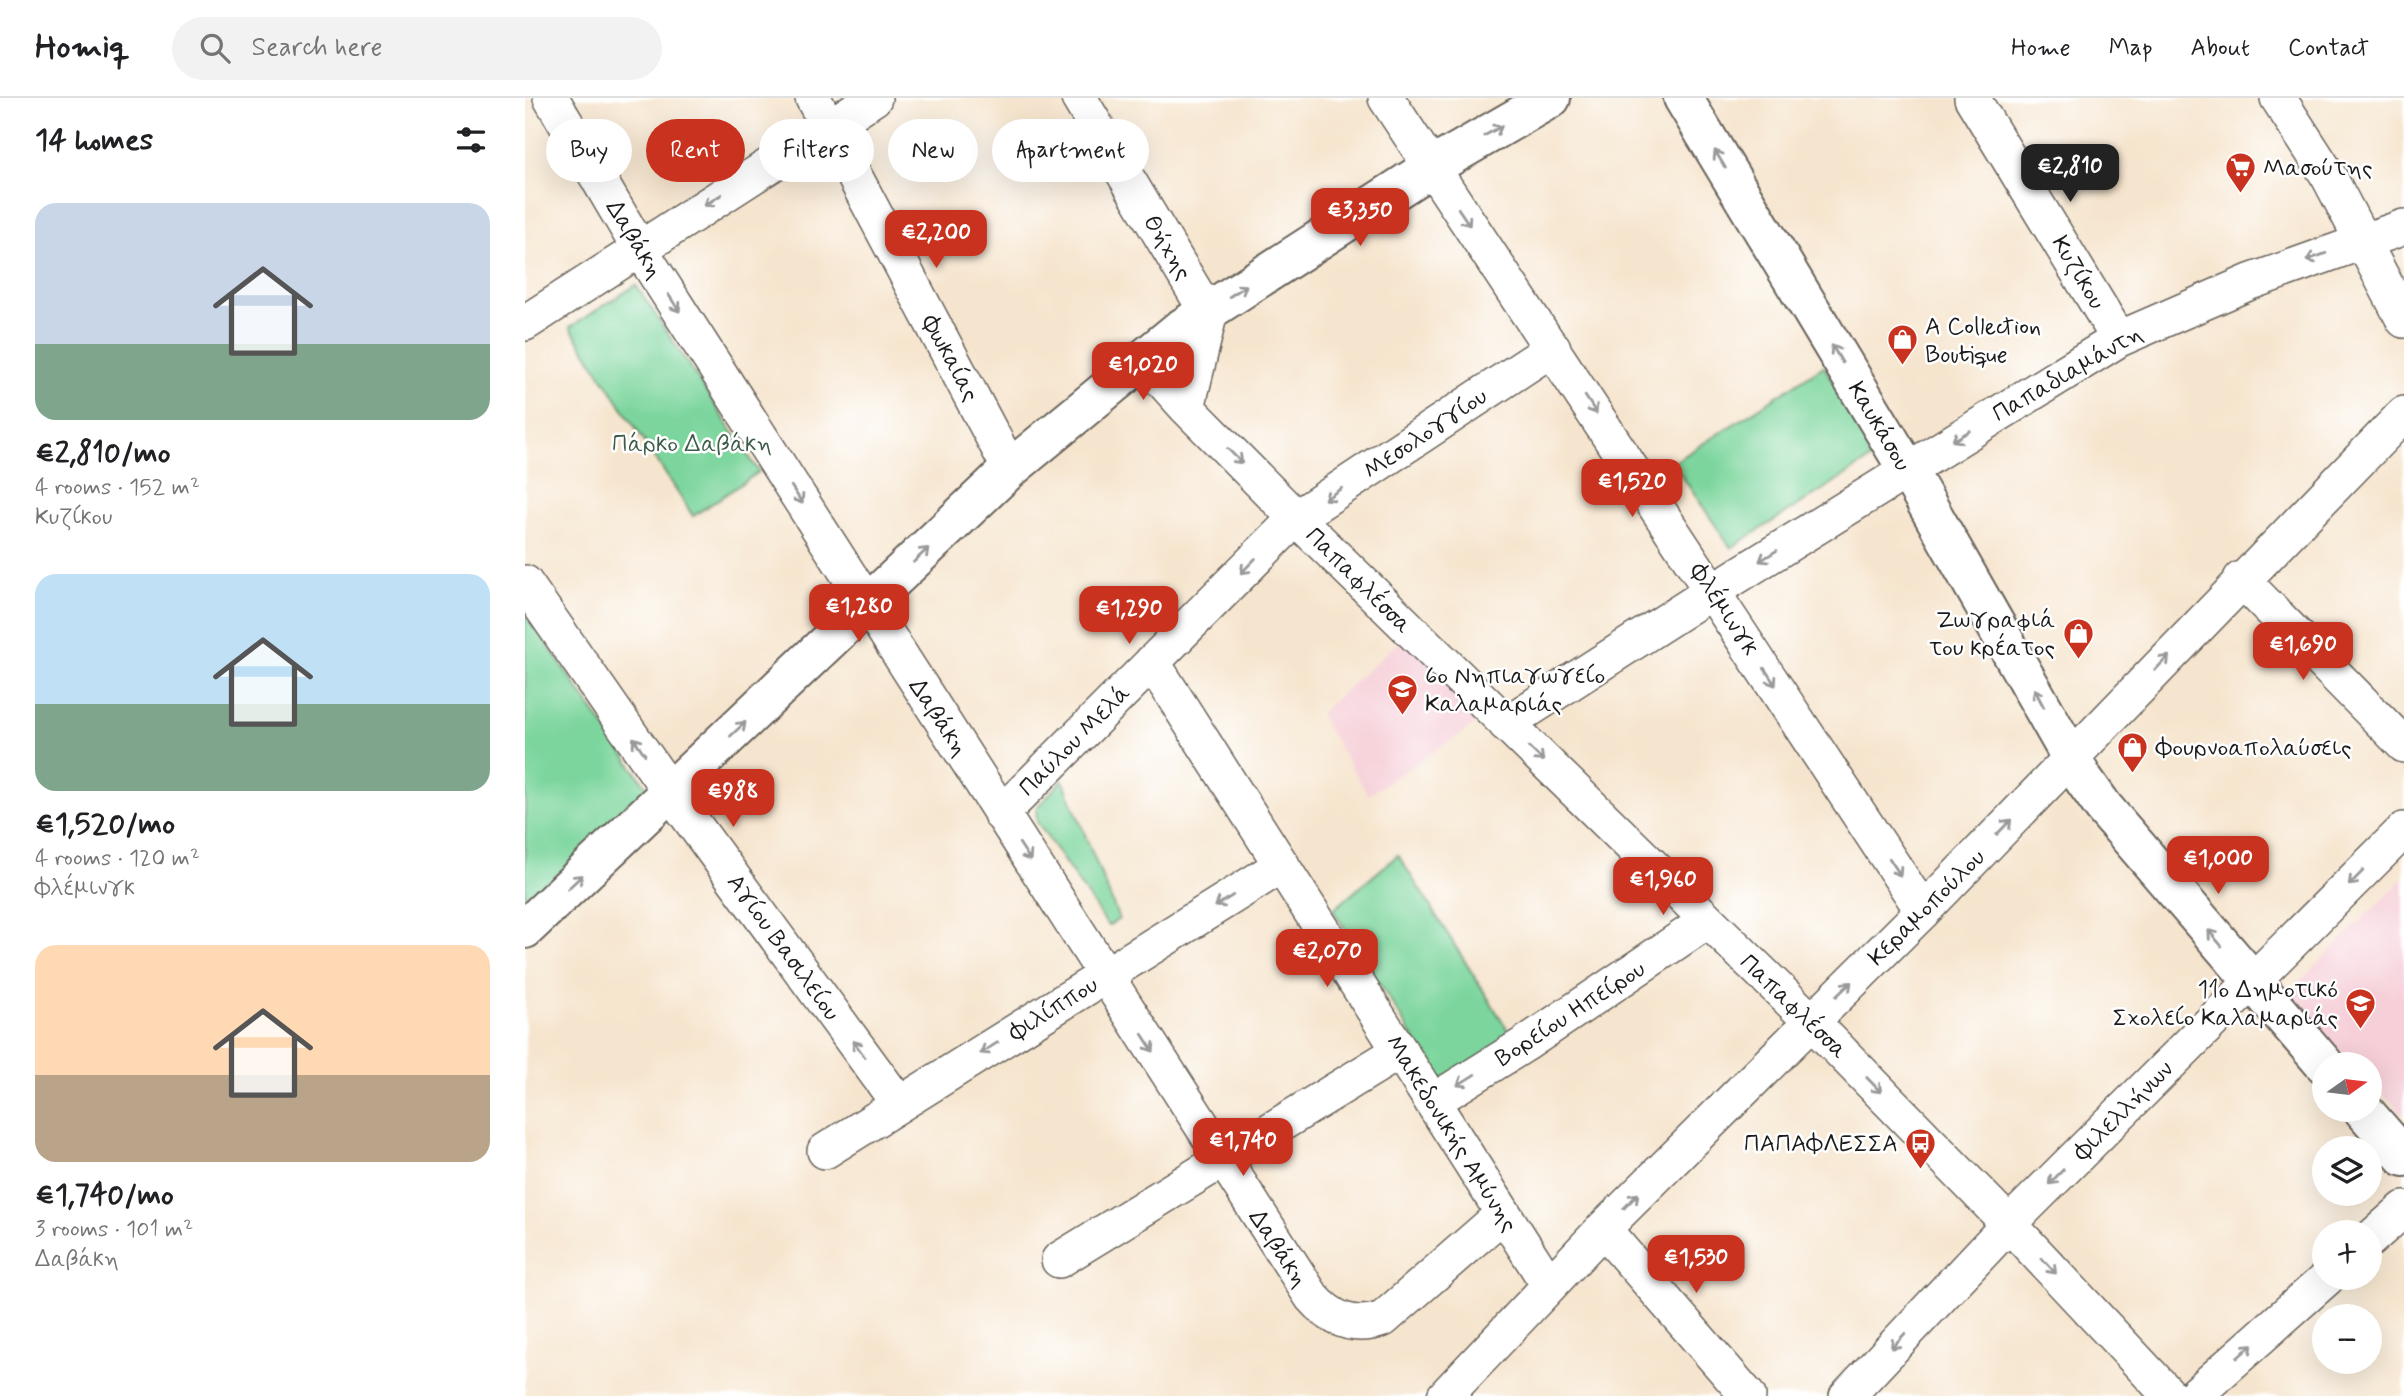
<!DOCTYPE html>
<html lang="en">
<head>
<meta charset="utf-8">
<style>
	:root { --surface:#fff; --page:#f2f2f2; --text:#202124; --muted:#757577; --line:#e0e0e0; --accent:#c8321e }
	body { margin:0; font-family:Mynerve,sans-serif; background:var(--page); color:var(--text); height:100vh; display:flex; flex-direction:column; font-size:26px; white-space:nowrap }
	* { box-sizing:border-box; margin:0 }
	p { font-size:23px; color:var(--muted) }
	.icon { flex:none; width:38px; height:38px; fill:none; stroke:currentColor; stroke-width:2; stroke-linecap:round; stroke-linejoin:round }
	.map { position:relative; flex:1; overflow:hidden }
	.details { display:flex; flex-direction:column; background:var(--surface); width:525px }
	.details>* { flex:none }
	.hud { position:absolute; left:21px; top:21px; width:665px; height:63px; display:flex; gap:14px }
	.needle { width:46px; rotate:76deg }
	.buttons { position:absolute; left:1787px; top:954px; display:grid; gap:14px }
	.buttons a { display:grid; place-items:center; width:70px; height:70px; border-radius:50%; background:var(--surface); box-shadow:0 7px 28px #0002; font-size:35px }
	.price { position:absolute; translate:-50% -60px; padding:0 16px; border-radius:14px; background:var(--accent); color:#fff; font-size:23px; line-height:46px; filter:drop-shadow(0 2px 4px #0008) }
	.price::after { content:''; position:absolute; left:50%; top:42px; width:21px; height:16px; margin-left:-10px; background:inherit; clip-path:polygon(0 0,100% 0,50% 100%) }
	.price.current { background:#222; color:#fff }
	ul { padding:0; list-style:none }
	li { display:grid; align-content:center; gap:14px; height:371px; padding:0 35px }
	li span { display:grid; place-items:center; height:217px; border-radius:21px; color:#555 }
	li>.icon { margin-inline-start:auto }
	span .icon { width:126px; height:126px; fill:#fffc; stroke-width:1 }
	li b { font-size:30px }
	h2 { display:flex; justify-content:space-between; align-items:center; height:84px; padding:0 35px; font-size:30px }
	.pill { padding:0 24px; border-radius:32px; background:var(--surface); box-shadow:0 7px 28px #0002; font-size:24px; line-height:63px }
	.pill.current { background:var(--accent); color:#fff }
	header { display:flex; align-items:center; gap:42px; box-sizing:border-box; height:98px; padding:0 35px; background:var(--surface); border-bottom:2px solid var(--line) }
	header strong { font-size:33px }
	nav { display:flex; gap:38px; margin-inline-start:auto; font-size:24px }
	.search { width:490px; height:63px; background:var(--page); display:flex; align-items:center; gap:18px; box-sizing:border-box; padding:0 24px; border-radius:38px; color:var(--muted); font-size:26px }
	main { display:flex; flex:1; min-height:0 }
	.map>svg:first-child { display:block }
	.built { fill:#f6cfd8 }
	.green { fill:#7cd59c; stroke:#4c785c; stroke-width:2 }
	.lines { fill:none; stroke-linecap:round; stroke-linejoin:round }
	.minor-casing { stroke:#68625a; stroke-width:38 }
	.major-casing { stroke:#68625a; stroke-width:42 }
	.minor { stroke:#fff; stroke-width:35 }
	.major { stroke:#fff; stroke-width:38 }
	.oneway { stroke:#999 }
	.labels { text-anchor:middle; stroke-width:5; stroke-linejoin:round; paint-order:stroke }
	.poi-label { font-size:24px; fill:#1c1c1c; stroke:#fff; text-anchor:start }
	.street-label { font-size:24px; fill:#1c1c1c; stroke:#fff }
	.park-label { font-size:24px; fill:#3e5d49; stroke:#fff }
</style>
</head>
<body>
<header>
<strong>Homiq</strong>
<div class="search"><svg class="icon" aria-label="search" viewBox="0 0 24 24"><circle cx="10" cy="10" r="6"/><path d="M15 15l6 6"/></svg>Search here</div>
<nav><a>Home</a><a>Map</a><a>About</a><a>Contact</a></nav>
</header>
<main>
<section class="details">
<h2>14 homes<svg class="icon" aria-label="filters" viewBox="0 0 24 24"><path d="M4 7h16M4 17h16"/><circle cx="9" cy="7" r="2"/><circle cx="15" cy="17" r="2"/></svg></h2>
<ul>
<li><span style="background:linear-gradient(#c9d6e8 65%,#7fa58c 0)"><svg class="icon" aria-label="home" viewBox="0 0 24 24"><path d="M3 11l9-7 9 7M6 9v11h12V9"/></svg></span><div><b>€2,810/mo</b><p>4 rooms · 152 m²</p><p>Κυζίκου</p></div></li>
<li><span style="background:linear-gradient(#bfe0f5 60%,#7fa58c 0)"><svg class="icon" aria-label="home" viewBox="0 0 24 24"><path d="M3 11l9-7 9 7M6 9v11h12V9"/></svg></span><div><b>€1,520/mo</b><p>4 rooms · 120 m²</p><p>Φλέμινγκ</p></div></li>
<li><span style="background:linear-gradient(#ffd9b3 60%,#b9a48a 0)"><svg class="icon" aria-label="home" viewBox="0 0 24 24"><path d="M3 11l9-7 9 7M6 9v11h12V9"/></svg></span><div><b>€1,740/mo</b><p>3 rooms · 101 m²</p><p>Δαβάκη</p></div></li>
</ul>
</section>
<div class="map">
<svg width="1879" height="1298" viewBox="0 0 1879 1298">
	<rect width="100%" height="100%" fill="#fff"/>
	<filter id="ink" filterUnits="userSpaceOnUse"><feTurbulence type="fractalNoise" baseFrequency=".0143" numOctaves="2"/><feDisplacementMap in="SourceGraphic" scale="14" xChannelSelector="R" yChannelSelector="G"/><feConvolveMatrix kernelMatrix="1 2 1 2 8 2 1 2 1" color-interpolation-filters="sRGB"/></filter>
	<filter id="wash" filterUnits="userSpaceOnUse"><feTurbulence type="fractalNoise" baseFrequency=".00686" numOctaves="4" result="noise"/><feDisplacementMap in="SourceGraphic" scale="28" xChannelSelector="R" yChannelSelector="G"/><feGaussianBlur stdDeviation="1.57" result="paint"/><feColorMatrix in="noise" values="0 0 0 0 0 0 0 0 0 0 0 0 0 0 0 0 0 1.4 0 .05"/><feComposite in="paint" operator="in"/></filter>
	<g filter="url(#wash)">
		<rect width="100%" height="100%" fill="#f6e5ce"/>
		<path class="built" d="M879,539l81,81 -117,77 -49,-81z
			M1879,780v237l-34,-34 -1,-17h-16l-68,-68z"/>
		<path class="green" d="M111,187l123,187 -66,44 -123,-189z
			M1299,268l53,89 -146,93 -58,-85z
			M0,515l125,179 -125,112z
			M538,682l56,139 -11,7 -71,-104 -1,-14z
			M873,757l115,183 -72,43 -108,-171z"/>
	</g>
	<g filter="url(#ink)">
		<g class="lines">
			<defs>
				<path id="minor" d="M26,0l88,150 673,1049c20,23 42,32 71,22l120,-105
					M288,0l197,371
					M554,0l128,214 1,8 -21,88
					M861,0l537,813
					M1447,0l147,241
					M1753,0l51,79 75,143
					M0,225l349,-225
					M617,260l45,50 109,110 515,503 198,203 161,172
					M1716,481l163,166
					M0,485l146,210 228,311
					M627,564l397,623
					M981,626l207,-133 406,-252 131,-57 154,-55
					M476,716l295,-296 257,-170
					M907,1004l93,-58 182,-123
					M300,1053l457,-286
					M1078,1131l145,167
					M1844,1142l35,-31
					M534,1162l341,-209
					M920,1298l158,-167 320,-318 481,-497
					M1322,1298l162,-172 395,-394
					M1669,1298l133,-118"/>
				<path id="major" d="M1158,0l224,371 175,308 22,31 220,256
					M0,831l485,-460 169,-139 251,-162 121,-70
					M1838,1012l41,47"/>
			</defs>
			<use href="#minor" class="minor-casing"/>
			<use href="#major" class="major-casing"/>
			<use href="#minor" class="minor"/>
			<use href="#major" class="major"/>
		</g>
		<defs><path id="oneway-shaft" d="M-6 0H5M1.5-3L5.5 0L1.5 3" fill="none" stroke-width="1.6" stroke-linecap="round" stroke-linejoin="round" transform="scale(1.75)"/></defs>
		<g class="oneway">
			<use href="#oneway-shaft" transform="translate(968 33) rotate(-29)"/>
			<use href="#oneway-shaft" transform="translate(1195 61) rotate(-121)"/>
			<use href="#oneway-shaft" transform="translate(188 102) rotate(147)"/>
			<use href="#oneway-shaft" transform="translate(939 119) rotate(56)"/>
			<use href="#oneway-shaft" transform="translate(1791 159) rotate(160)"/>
			<use href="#oneway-shaft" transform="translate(713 193) rotate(-33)"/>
			<use href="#oneway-shaft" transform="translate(149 205) rotate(57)"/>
			<use href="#oneway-shaft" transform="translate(1312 256) rotate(-121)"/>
			<use href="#oneway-shaft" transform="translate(1066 307) rotate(57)"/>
			<use href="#oneway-shaft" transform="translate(1436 338) rotate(149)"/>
			<use href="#oneway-shaft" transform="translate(710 358) rotate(45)"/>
			<use href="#oneway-shaft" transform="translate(808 396) rotate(146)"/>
			<use href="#oneway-shaft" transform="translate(272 397) rotate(57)"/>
			<use href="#oneway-shaft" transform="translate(396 457) rotate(-44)"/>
			<use href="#oneway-shaft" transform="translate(1243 458) rotate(148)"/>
			<use href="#oneway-shaft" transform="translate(723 468) rotate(135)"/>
			<use href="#oneway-shaft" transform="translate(1637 565) rotate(-46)"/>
			<use href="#oneway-shaft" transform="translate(1245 579) rotate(57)"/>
			<use href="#oneway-shaft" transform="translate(1514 600) rotate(-118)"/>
			<use href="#oneway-shaft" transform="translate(213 631) rotate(-43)"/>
			<use href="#oneway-shaft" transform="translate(114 648) rotate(-125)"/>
			<use href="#oneway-shaft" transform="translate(1011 656) rotate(44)"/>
			<use href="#oneway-shaft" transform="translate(1479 729) rotate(-46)"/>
			<use href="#oneway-shaft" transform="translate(500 754) rotate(57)"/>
			<use href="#oneway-shaft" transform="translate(1370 769) rotate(57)"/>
			<use href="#oneway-shaft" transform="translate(1831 780) rotate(135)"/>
			<use href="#oneway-shaft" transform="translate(50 784) rotate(-43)"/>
			<use href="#oneway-shaft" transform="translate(699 803) rotate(148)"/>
			<use href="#oneway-shaft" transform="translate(1690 840) rotate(-130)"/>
			<use href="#oneway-shaft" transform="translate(1319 891) rotate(-44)"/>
			<use href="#oneway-shaft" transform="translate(623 945) rotate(57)"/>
			<use href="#oneway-shaft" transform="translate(464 950) rotate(148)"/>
			<use href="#oneway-shaft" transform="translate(334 951) rotate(-126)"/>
			<use href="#oneway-shaft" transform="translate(941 982) rotate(148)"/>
			<use href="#oneway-shaft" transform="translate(1349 987) rotate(46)"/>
			<use href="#oneway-shaft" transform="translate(1531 1079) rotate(135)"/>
			<use href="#oneway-shaft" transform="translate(1106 1103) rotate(-45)"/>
			<use href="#oneway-shaft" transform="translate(1524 1168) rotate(47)"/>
			<use href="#oneway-shaft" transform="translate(1373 1243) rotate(133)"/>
			<use href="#oneway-shaft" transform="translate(1720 1253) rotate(-42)"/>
		</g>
	</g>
	<defs>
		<symbol id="supermarket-pin" viewBox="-11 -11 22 30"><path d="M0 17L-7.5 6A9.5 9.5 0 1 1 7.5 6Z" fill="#c8321e" stroke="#fff"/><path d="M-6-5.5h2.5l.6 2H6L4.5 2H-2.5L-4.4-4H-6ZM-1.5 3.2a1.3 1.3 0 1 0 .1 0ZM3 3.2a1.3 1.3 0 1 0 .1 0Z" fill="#fff"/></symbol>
		<symbol id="shop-pin" viewBox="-11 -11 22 30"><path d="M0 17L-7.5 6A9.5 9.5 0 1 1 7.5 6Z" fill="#c8321e" stroke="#fff"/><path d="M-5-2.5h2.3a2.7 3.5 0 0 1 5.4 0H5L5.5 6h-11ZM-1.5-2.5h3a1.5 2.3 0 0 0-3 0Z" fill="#fff"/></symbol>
		<symbol id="school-pin" viewBox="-11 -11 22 30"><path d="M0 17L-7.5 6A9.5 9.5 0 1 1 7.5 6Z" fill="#c8321e" stroke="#fff"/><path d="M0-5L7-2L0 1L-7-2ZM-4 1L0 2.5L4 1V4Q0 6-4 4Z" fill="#fff"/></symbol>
		<symbol id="bus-pin" viewBox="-11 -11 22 30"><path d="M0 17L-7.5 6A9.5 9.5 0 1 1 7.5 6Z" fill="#c8321e" stroke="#fff"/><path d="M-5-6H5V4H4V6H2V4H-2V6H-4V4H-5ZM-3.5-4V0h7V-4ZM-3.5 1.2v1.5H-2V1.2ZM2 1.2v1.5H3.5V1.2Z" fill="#fff"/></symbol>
	</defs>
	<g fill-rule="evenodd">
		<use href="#supermarket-pin" x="1698" y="52" width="35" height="47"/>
		<use href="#shop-pin" x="1360" y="224" width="35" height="47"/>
		<use href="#shop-pin" x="1536" y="518" width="35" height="47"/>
		<use href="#school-pin" x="860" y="574" width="35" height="47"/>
		<use href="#shop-pin" x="1590" y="632" width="35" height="47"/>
		<use href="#school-pin" x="1818" y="888" width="35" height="47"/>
		<use href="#bus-pin" x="1378" y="1028" width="35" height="47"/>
	</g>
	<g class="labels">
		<g class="poi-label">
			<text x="1738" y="77">Μασούτης</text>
			<text x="1400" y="236">A Collection<tspan x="1400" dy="28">Boutique</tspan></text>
			<text x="1530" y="529" text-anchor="end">Ζωγραφιά<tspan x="1530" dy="28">του κρέατος</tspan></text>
			<text x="900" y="585">6ο Νηπιαγωγείο<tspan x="900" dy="28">Καλαμαριάς</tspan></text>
			<text x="1631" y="657">Φουρνοαπολαύσεις</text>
			<text x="1813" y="899" text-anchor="end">11ο Δημοτικό<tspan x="1813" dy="28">Σχολείο Καλαμαριάς</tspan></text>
			<text x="1373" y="1053" text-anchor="end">ΠΑΠΑΦΛΕΣΣΑ</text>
		</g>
		<g class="street-label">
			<text transform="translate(110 141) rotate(59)" y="8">Δαβάκη</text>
			<text transform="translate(643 149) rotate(59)" y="8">Θήχης</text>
			<text transform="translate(1554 174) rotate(59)" y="8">Κυζίκου</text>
			<text transform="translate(426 260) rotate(62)" y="8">Φωκαίας</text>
			<text transform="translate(1542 275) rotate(-30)" y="8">Παπαδιαμάντη</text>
			<text transform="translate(1355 328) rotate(59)" y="8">Καυκάσου</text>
			<text transform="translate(900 335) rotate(-34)" y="8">Μεσολογγίου</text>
			<text transform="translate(834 482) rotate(45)" y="8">Παπαφλέσσα</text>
			<text transform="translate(1200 511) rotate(57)" y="8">Φλέμινγκ</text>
			<text transform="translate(414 619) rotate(57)" y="8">Δαβάκη</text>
			<text transform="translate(549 642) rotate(-45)" y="8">Παύλου Μελά</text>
			<text transform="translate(1401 809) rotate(-45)" y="8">Κεραμοπούλου</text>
			<text transform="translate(259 849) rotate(54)" y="8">Αγίου Βασιλείου</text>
			<text transform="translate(1269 908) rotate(44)" y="8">Παπαφλέσσα</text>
			<text transform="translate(528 910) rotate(-32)" y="8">Φιλίππου</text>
			<text transform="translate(1045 915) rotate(-33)" y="8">Βορείου Ηπείρου</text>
			<text transform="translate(1598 1012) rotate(-45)" y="8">Φιλελλήνων</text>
			<text transform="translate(927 1035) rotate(58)" y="8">Μακεδονικής Αμύνης</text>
			<text transform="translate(754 1150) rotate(57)" y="8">Δαβάκη</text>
		</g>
		<g class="park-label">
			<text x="167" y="353">Πάρκο Δαβάκη</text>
		</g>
	</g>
</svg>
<div class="buttons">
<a><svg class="needle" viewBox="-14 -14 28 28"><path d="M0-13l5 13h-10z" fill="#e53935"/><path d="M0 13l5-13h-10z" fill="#757577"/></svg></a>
<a><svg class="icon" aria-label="layers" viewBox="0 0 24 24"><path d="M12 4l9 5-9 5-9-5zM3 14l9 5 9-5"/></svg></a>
<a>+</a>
<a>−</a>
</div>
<b class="price current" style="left:1545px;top:106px">€2,810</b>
<b class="price" style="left:835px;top:150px">€3,350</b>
<b class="price" style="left:411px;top:172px">€2,200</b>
<b class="price" style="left:618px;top:304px">€1,020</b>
<b class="price" style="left:1107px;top:421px">€1,520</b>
<b class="price" style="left:334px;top:546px">€1,280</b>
<b class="price" style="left:604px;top:548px">€1,290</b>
<b class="price" style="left:1778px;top:584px">€1,690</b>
<b class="price" style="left:208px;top:731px">€988</b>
<b class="price" style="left:1693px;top:798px">€1,000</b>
<b class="price" style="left:1138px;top:819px">€1,960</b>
<b class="price" style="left:802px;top:891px">€2,070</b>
<b class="price" style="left:718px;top:1080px">€1,740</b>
<b class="price" style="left:1171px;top:1197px">€1,530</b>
<div class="hud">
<a class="pill">Buy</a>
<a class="pill current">Rent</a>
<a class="pill">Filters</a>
<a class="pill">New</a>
<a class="pill">Apartment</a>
</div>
</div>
</main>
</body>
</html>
